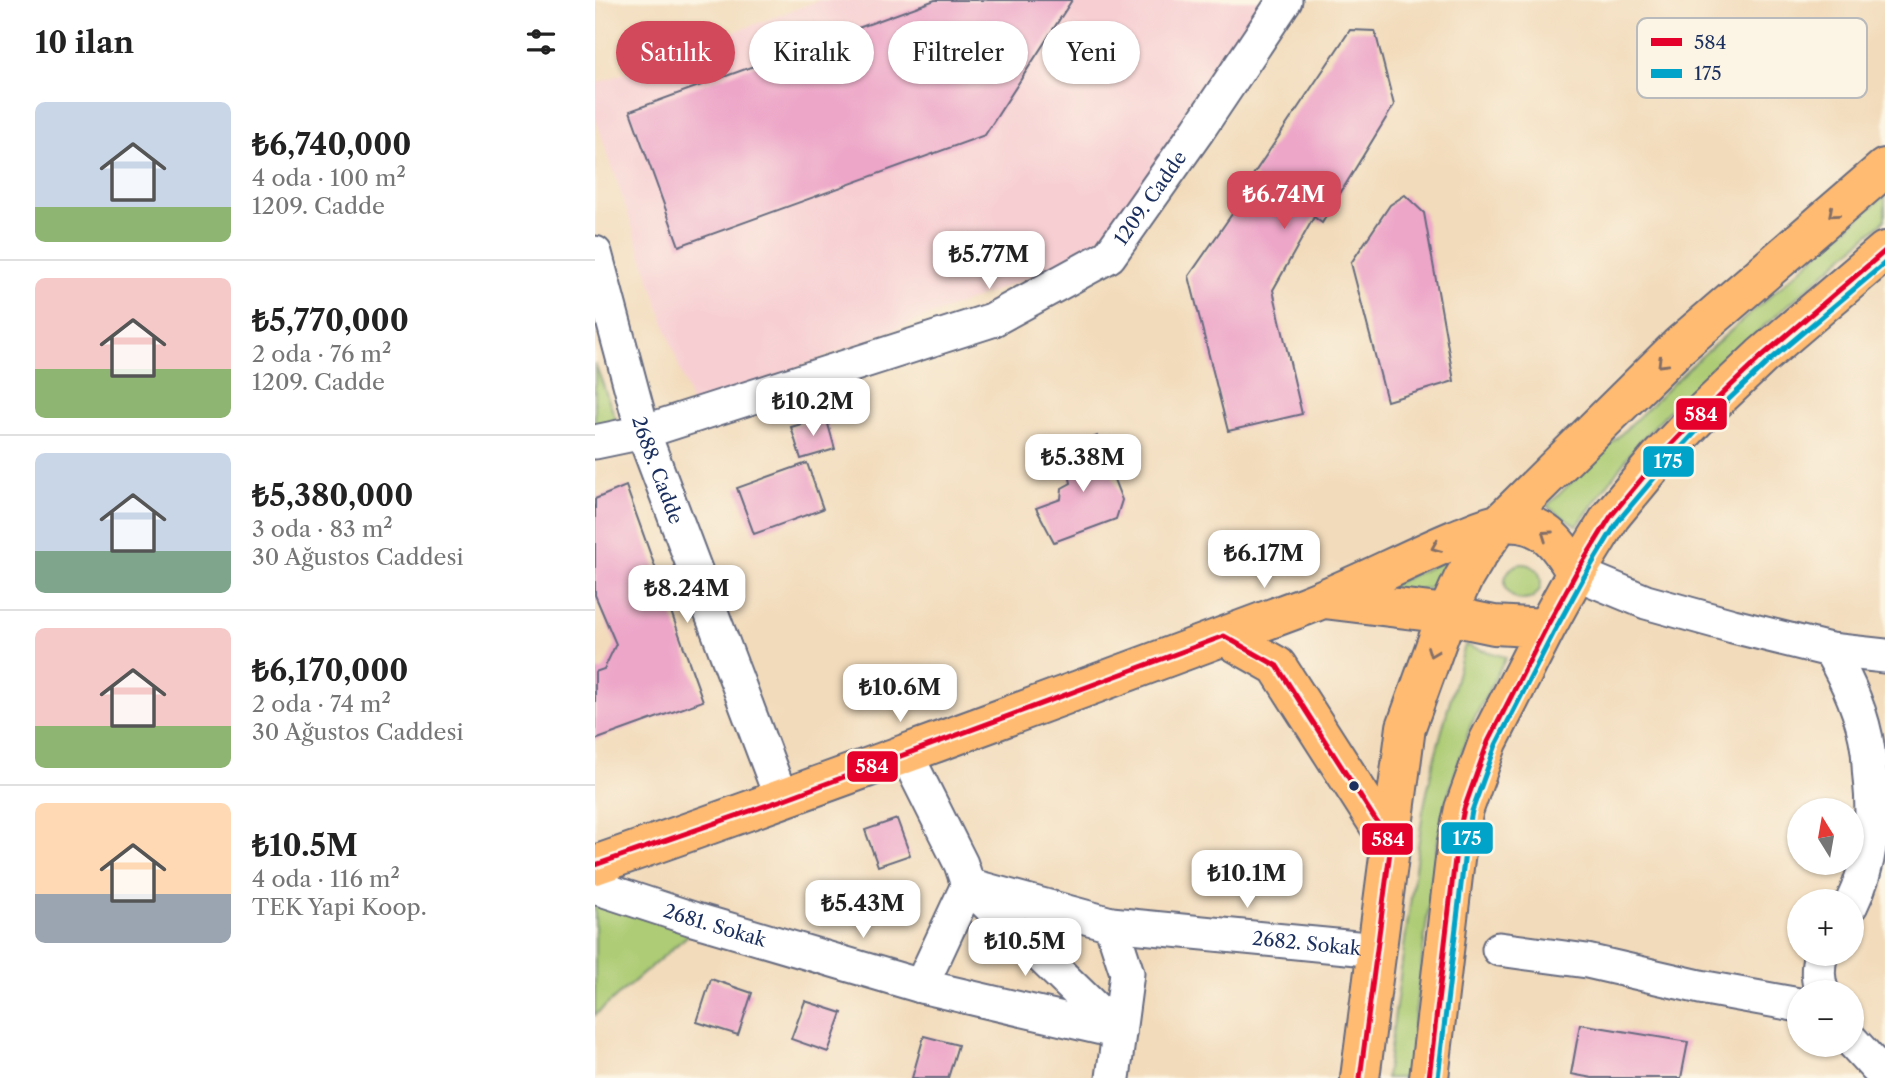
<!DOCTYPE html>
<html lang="tr">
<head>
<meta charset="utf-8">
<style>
	:root { --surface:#fff; --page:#f6f6f6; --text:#222; --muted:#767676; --line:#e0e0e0; --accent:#d1495b }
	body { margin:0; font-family:"Libre Caslon Text",serif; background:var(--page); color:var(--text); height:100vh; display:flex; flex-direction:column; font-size:26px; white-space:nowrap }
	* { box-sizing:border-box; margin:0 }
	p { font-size:23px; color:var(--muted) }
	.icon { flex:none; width:38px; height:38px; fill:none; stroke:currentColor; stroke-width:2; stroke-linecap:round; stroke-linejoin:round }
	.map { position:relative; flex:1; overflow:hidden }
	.panel { display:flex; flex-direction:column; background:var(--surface); width:595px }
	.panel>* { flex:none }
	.banner { position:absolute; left:21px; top:21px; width:665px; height:63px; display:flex; gap:14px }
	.needle { width:46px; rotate:349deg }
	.controls { position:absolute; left:1192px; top:798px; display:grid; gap:14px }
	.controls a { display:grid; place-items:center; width:77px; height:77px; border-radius:50%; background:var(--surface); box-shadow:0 2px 5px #0004; font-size:35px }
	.price { position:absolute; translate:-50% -60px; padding:0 16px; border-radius:14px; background:#fff; color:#222; font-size:23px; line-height:46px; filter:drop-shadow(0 2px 4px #0008) }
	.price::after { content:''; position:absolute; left:50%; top:42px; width:21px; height:16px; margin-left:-10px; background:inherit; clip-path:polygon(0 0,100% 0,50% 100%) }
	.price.selected { background:var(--accent); color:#fff }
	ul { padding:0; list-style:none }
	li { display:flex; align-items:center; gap:21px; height:175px; padding:0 35px }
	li+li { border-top:2px solid var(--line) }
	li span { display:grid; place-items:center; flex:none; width:196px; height:140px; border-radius:10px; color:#555 }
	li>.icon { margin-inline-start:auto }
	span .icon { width:84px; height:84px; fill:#fffc; stroke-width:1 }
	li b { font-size:30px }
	h2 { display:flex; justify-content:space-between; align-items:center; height:84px; padding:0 35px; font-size:30px }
	.pill { padding:0 24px; border-radius:32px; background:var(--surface); box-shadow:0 2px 5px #0004; font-size:24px; line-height:63px }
	.pill.selected { background:var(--accent); color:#fff }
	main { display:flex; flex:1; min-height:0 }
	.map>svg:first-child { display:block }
	.built { fill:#f7cfd3 }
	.green { fill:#adcc74; stroke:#647e69; stroke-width:2 }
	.building { fill:#eda5c8 }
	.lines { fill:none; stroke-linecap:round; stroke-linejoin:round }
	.minor-casing { stroke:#666b7f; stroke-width:37 }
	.major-casing { stroke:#666b7f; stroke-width:42 }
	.minor { stroke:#fff; stroke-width:33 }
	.major { stroke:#ffbb71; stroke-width:38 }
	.bus-1-casing { stroke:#fcf5e5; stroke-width:10 }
	.bus-2-casing { stroke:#fcf5e5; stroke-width:10 }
	.bus-1 { stroke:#e4002b; stroke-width:5 }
	.bus-2 { stroke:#01a3c8; stroke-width:5 }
	.oneway { stroke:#826e67 }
	.bus-dot { fill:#1b2f5e; stroke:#fcf5e5; stroke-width:2.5 }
	.labels { text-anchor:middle; stroke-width:5; stroke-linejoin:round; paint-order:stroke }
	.street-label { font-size:19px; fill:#1b2f5e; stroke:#fcf5e5 }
	.key { fill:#fcf5e5; stroke:#b8babc; stroke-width:2 }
	.key-label { font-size:19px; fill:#1b2f5e }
	.line-badge { stroke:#fcf5e5; stroke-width:2.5 }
	.badge-label { font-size:19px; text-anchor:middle; font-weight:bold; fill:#fff }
</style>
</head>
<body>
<main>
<section class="panel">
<h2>10 ilan<svg class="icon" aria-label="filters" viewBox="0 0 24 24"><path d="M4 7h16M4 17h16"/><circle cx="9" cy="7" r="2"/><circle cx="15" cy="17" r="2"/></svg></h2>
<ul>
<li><span style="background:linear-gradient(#c9d6e8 75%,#8fb573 0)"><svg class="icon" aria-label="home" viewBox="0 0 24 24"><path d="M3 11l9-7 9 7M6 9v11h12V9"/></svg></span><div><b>₺6,740,000</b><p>4 oda · 100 m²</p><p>1209. Cadde</p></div></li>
<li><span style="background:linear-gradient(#f6c9c9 65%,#8fb573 0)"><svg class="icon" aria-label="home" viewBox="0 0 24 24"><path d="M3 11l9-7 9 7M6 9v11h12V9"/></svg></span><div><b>₺5,770,000</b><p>2 oda · 76 m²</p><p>1209. Cadde</p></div></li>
<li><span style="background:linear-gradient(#c9d6e8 70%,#7fa58c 0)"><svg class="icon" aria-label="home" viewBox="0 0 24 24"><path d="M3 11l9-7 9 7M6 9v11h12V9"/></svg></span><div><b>₺5,380,000</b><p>3 oda · 83 m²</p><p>30 Ağustos Caddesi</p></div></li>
<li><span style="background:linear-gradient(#f6c9c9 70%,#8fb573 0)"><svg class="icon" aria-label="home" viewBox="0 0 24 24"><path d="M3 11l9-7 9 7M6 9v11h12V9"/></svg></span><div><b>₺6,170,000</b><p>2 oda · 74 m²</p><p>30 Ağustos Caddesi</p></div></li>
<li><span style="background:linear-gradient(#ffd9b3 65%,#9aa5b1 0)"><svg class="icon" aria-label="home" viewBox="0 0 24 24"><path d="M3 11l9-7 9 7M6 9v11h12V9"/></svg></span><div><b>₺10.5M</b><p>4 oda · 116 m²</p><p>TEK Yapi Koop.</p></div></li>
</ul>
</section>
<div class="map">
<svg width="1290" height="1078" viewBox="0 0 1290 1078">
	<rect width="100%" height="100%" fill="#fcf5e5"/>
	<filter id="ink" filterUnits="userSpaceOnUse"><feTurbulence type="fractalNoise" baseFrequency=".0143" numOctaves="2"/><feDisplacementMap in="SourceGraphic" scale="14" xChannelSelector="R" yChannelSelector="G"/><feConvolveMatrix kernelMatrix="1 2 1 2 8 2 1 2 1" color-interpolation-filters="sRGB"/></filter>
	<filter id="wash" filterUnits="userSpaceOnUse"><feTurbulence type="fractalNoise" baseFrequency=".00686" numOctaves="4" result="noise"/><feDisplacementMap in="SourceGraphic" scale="28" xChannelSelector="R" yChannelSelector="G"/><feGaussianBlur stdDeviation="1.57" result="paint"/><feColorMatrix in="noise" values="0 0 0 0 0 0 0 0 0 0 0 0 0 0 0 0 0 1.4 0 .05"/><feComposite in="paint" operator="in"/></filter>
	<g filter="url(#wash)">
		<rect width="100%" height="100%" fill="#f2dbbb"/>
		<path class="built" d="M225,0h443l-131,201 -48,55 -391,152 -98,-292v-32z"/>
		<path class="green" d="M1290,195v25l-209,183 -41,44 -58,79 -30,-20 148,-144z
			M0,363l25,68 -25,4z
			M853,559l-13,29 -59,4z
			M910 582a18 18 0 1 1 36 0a18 18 0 1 1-36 0Z
			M870,645l41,12 -36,70 -25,78 -10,51 -28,222h-21l37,-267 11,-51z
			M0,895l99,35 -99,85z"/>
		<g id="blocks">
			<path class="building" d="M340,0h137l-87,135 -306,111 -49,-135z
				M755,30l25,1 19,74 -72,118 -8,-6 -41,73 29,124 -74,17 -39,-155 68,-98 -4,-3z
				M810,195l19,18 30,168 -67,20 -36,-138 39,-58z
				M231,417l9,32 -34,10 -10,-32z
				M502,436l25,64 -6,19 -62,23 -18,-34 25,-9 1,-11 9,-5 -7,-33z
				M212,463l16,46 -69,25 -17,-46z
				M31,486l77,215 -108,39v-68l9,-3 12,-25 -21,-49v-96z
				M302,819l13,36 -32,11 -13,-36z
				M116,979l41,14 -14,42 -41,-13z
				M210,1001l37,12 -14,39 -37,-13z
				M985,1024l108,18 -7,36h-89l-21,-4z
				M329,1036l34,9 -10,33h-36z"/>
		</g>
	</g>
	<g filter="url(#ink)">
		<use href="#blocks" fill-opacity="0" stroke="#666b7f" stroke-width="2"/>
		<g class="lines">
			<defs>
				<g id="minor">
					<path id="s1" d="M0,253l48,179 139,368"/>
					<path id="s2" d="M0,442l48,-10 349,-112 117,-64 89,-126 87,-130"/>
					<path d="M981,573l70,29 87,24 97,24 55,6"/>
					<path d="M1235,650c18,32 33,64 38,101 1,9 1,18 2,27 5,45 1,86 -19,127"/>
					<path id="s3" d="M311,754l55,110 7,21 143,39 266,26"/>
					<path id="s4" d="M0,887l98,32 228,67 198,46"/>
					<path d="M516,924l16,49 -14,105"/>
					<path d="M904,949l88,12 113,26 99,18"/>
					<path d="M1226,954c-4,14 -4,25 1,38"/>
					<path d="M326,986l47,-101 151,147"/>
					<path d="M1256,1040l34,37"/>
				</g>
				<path id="major" d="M729,599l123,15 23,6 24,5 52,3
					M629,636l53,30 114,178
					M0,865c238,-83 473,-171 710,-259 51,-19 100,-46 151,-67 14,-5 31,-14 46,-16 40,-4 56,19 74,50
					M765,1078l46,-351 41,-113 16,-35 15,-25 22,-31 179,-177 206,-178
					M834,1078l28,-236 7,-33 24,-67 58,-114 30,-55 35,-57 48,-58 39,-41 64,-61 123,-105"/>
			</defs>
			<use href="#minor" class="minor-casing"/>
			<use href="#major" class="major-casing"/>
			<use href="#minor" class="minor"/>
			<use href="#major" class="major"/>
			<defs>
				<path id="bus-1" d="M0,865l187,-65 442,-164 53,30 114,178 -31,234
					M834,1078l28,-236 7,-33 24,-67 58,-114 30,-55 35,-57 48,-58 39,-41 64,-61 123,-105"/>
				<path id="bus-2" d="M843,1078l28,-235 6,-32 24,-66 58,-113 30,-55 34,-56 48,-57 38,-41 64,-61 117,-99"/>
			</defs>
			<use href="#bus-1" class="bus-1-casing"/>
			<use href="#bus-2" class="bus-2-casing"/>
			<use href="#bus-1" class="bus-1"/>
			<use href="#bus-2" class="bus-2"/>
		</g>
		<defs><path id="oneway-chevron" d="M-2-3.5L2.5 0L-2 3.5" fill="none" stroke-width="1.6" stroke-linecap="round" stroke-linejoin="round" transform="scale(1.75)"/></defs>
		<g class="oneway">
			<use href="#oneway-chevron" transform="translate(1238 213) rotate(139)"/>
			<use href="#oneway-chevron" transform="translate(1067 363) rotate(135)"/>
			<use href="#oneway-chevron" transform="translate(951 535) rotate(-145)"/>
			<use href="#oneway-chevron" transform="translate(841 547) rotate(158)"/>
			<use href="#oneway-chevron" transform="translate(837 652) rotate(111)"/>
		</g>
	</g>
	<circle class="bus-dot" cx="759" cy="786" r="6"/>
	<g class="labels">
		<g class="street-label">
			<text dy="7" stroke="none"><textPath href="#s2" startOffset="620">1209. Cadde</textPath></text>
			<text dy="7" stroke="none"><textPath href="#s1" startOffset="226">2688. Cadde</textPath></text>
			<text dy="7" stroke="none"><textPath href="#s4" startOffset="126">2681. Sokak</textPath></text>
			<text dy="7" stroke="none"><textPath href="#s3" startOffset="490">2682. Sokak</textPath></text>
		</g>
	</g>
	<rect x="1042" y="18" width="230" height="80" rx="10" class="key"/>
	<rect x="1056" y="38" width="31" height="8" fill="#e4002b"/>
	<rect x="1056" y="69" width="31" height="9" fill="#01a3c8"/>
	<g class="key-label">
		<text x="1099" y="49">584</text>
		<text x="1099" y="80">175</text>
	</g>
	<g class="line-badge">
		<rect x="1080" y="397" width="53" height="34" rx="7" fill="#e4002b"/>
		<rect x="1047" y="445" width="53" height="33" rx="7" fill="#01a3c8"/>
		<rect x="251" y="750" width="53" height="33" rx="7" fill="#e4002b"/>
		<rect x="845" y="821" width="54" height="34" rx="7" fill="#01a3c8"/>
		<rect x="766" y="822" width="53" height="34" rx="7" fill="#e4002b"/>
	</g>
	<g class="badge-label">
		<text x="1106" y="421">584</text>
		<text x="1073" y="468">175</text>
		<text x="277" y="773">584</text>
		<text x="872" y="845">175</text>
		<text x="793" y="846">584</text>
	</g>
</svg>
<div class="controls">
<a><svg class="needle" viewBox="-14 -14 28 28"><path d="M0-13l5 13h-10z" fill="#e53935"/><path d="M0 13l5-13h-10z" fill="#767676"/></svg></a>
<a>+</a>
<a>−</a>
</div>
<b class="price selected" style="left:689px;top:231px">₺6.74M</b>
<b class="price" style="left:394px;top:291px">₺5.77M</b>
<b class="price" style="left:218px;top:438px">₺10.2M</b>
<b class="price" style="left:488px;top:494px">₺5.38M</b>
<b class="price" style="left:669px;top:590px">₺6.17M</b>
<b class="price" style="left:92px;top:625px">₺8.24M</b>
<b class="price" style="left:305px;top:724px">₺10.6M</b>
<b class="price" style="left:652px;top:910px">₺10.1M</b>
<b class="price" style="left:268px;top:940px">₺5.43M</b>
<b class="price" style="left:430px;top:978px">₺10.5M</b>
<div class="banner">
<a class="pill selected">Satılık</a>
<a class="pill">Kiralık</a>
<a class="pill">Filtreler</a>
<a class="pill">Yeni</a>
</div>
</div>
</main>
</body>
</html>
